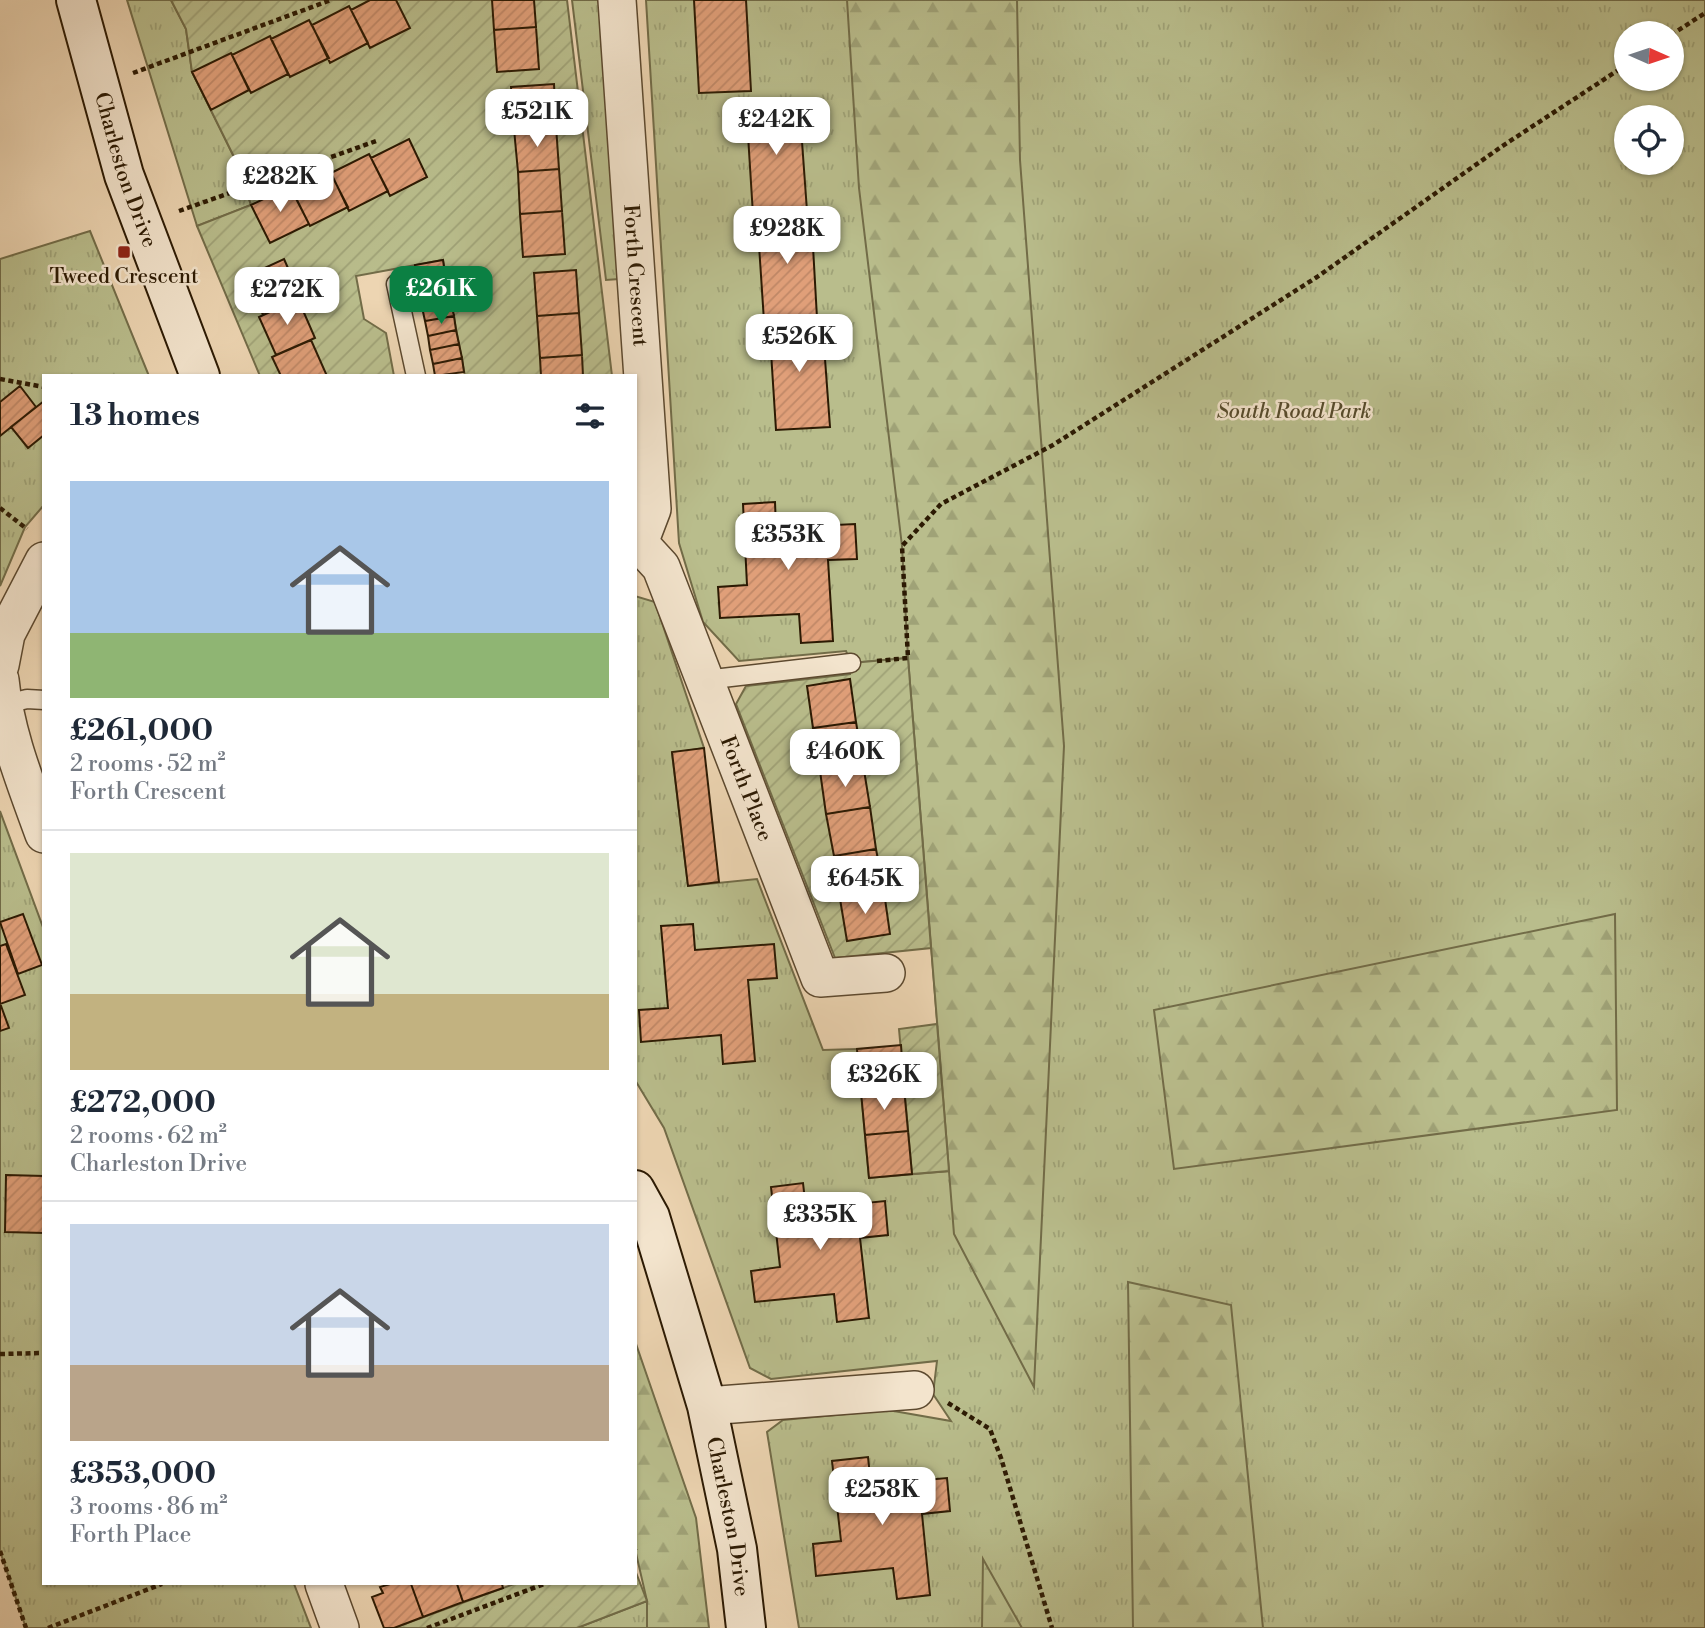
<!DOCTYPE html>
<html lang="en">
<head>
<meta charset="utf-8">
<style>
	:root { --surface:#fff; --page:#f2f2f3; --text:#1f2937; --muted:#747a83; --line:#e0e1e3; --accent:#0b8043 }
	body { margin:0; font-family:"Libre Bodoni",serif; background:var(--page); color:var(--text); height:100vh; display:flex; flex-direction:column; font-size:26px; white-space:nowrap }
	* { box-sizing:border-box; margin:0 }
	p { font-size:23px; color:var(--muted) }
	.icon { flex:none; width:38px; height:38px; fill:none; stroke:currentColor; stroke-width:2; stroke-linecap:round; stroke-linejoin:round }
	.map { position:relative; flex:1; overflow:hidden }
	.details { position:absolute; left:42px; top:374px; width:595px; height:1211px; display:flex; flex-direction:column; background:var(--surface); border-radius:0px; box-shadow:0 2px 5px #0004 }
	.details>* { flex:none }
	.needle { width:46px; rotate:93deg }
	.tools { position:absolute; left:1614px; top:21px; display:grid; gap:14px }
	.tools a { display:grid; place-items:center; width:70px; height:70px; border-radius:50%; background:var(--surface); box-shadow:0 2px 5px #0004; font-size:35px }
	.price { position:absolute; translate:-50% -60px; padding:0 16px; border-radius:14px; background:#fff; color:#222; font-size:23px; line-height:46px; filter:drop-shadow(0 2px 4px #0008) }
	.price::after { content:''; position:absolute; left:50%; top:42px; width:21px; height:16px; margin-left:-10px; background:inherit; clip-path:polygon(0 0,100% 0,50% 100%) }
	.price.active { background:var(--accent); color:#fff }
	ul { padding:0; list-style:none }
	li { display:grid; align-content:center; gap:14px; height:371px; padding:0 28px }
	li+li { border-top:2px solid var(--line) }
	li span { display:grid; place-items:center; height:217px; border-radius:0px; color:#555 }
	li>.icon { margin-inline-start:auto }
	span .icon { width:126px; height:126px; fill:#fffc; stroke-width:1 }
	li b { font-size:30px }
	h2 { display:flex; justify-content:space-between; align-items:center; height:84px; padding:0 28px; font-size:30px }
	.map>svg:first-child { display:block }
	.grass { fill:url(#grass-tufts); stroke:#726c48; stroke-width:2; fill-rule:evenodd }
	.forest { fill:url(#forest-firs); stroke:#726c48; stroke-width:2 }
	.garden { fill:url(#garden-furrows); stroke:#726c48; stroke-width:2 }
	.building { fill:url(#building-hatch); stroke:#2c1a03; stroke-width:2 }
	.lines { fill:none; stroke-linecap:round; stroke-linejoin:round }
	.lane-casing { stroke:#5c492f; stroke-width:21 }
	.street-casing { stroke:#5c492f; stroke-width:40 }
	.secondary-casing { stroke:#2c1a03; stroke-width:42 }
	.path { stroke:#2c1a03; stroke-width:4.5; stroke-dasharray:5 3.5; stroke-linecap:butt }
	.lane { stroke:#f3e4cd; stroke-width:18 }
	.street { stroke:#f3e4cd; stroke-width:37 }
	.secondary { stroke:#f3e4cd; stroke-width:38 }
	.poi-dot { fill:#8f2418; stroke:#f3e4cd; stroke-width:2.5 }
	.labels { text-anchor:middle; stroke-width:5; stroke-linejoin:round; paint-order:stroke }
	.street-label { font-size:21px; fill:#2c1a03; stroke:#f3e4cd }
	.poi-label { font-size:21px; fill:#2c1a03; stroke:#f3e4cd }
	.park-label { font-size:21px; font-style:italic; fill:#564b2c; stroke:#f3e4cd }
</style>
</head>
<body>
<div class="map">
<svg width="1705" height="1628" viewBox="0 0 1705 1628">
	<defs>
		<pattern id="grass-tufts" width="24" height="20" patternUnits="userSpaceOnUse" patternTransform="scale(1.75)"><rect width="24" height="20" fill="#b9bd8c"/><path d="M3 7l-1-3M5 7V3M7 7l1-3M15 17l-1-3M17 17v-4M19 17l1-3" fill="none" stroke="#9fa277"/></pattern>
		<pattern id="forest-firs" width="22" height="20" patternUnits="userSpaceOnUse" patternTransform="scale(1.75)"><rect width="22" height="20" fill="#b9bd8c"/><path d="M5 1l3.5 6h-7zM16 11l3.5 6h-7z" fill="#9fa277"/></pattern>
		<pattern id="garden-furrows" width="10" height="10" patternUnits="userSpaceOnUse" patternTransform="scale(1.75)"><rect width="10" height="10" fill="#b9bd8c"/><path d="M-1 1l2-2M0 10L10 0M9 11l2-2" fill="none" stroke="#9fa277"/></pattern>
		<pattern id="building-hatch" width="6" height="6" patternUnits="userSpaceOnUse" patternTransform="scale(1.75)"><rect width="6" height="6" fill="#e09f79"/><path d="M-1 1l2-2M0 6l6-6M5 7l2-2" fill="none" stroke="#c08867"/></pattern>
	</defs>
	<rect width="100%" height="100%" fill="#edd5b2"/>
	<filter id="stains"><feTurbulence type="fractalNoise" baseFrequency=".00286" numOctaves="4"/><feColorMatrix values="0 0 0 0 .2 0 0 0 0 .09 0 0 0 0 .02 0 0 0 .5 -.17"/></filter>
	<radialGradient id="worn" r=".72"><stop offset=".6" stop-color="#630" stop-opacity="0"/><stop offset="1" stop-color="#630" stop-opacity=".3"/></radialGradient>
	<path class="grass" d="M127,0h44l15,29 6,43 46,93 13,40 -54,21z
		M572,0h29l18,279 -13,1z
		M646,0h1059v1628h-906l-32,-196 16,-12 105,-10 63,11 -18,-27 4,-33 -166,18 -21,-11 -86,-240 -29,-48v-484l20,6 49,146 -32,5 16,133 69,-7 66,171 34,-1 12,129 80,-7 -31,-391 -12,-122 -55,5 -5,-12 -107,10 -36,-39 -24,-79zM1626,33h45v46h-45zM1626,117h45v46h-45z
		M90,231l59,145h-105v129l-19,22 -25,59v-327z
		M0,811l44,119v654h250l17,44h-285l-26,-77z
		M647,1601v27h-70z"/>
	<path class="forest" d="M847,0h170l3,160 44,586 -30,641 -80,-153 -46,-576 -6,-112 -43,-358z
		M1615,914l2,196 -443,59 -20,-159z
		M1128,1282l103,23 32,323h-130z
		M635,1341l61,177 13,110h-62v-27l-12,-52z
		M983,1559l39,69h-40z"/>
	<path class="garden" d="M171,0h396l45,376h-147l-22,-116 -87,16 8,43 22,14 8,43h-134l-63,-150 54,-21 -13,-40 -46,-93 -6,-43z
		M908,658l23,290 -96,10 -99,-254 10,-18 104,-12 1,-11z
		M937,1024l12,147 -37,3 -13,-145z
		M635,1570l12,31 -70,27h-183l120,-44h121z"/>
	<path class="building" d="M370,0h26l14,28 -40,20 -19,-38z
		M492,0h42l2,27 -42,3z
		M694,0h52l5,91 -52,2z
		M349,6l19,37 -38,20 -18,-38z
		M309,20l20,38 -39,19 -19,-38z
		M536,27l3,42 -42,3 -3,-42z
		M270,36l18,38 -37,19 -19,-38z
		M231,53l18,37 -38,20 -19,-38z
		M554,84l2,42 -42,3 -3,-42z
		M799,100l8,111 -54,4 -7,-112z
		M556,126l3,43 -41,3 -4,-43z
		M409,139l18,38 -37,19 -19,-38z
		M369,154l19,37 -39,20 -18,-38z
		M559,169l3,42 -42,3 -2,-42z
		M329,170l19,37 -38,19 -19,-37z
		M290,186l19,38 -39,19 -19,-38z
		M562,211l3,43 -42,3 -3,-43z
		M811,211l6,107 -53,3 -7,-106z
		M284,259l17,39 -38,17 -16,-39z
		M443,260l2,14 -28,5 -2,-14z
		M576,270l3,43 -42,3 -3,-43z
		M445,274l3,14 -28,5 -3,-14z
		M448,288l3,14 -29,5 -2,-14z
		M298,299l17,39 -39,17 -17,-38z
		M451,302l3,14 -29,5 -3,-14z
		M579,313l3,42 -42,3 -3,-42z
		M454,316l2,14 -28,6 -3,-15z
		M817,318h5l8,109 -54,3 -7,-109z
		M456,330l3,14 -29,6 -2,-14z
		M311,340l16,36h-46l-9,-19z
		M459,344l3,14 -29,6 -3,-14z
		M582,355l1,21h-42l-1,-18z
		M462,358l2,14 -29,4 -2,-12z
		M20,386l16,21 -36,29v-34z
		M44,401v34l-16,13 -17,-21z
		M775,502l1,26 79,-4 2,35 -29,1 5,81 -32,2 -2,-29 -79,4 -2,-31 29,-2 -4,-81z
		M850,679l6,43 -43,6 -6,-42z
		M856,722l7,42 -43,7 -7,-43z
		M704,748l15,134 -31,4 -16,-134z
		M863,764l7,43 -44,7 -6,-43z
		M870,807l6,42 -42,7 -8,-42z
		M876,849l8,43 -44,7 -6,-43z
		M884,892l6,42 -43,7 -7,-42z
		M23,914l19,51 -24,9 -18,-52z
		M693,924l2,26 79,-6 3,34 -29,2 7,81 -32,3 -2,-29 -80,7 -2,-32 29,-2 -7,-82z
		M6,944l19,51 -25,9v-58z
		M0,1003l9,25 -9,3z
		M901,1045l3,43 -43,4 -4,-43z
		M904,1088l4,43 -43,4 -4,-43z
		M908,1131l4,43 -43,4 -4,-43z
		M6,1175l38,1v57l-39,-1z
		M803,1183l3,26 79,-8 3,34 -28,3 9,80 -32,4 -3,-28 -79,8 -4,-31 29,-4 -9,-80z
		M868,1457l3,28 76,-7 3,33 -28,3 8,81 -33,4 -4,-31 -77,8 -3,-32 28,-3 -9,-80z
		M390,1584h21l12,33 -29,11h-10l-12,-31 11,-4 -3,-6z
		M411,1584h46l6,18 -40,15z
		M457,1584h45l1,4 -40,14z"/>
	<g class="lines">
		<defs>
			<path id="lane" d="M396,284l20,92
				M705,680l146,-17
				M2,705l25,-6 17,1"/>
			<g id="street">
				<path id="s1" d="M617,0l35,509 -13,34 -4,3"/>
				<path id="s2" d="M639,543l22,24 159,411 66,-5"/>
				<path d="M0,665l6,-31 38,-73"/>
				<path d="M0,680c5,53 26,104 44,154"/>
				<path d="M707,1406l208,-16"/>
				<path d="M324,1584l16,44"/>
			</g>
			<g id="secondary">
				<path id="s3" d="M76,0l48,175 76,201"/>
				<path id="s4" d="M635,1190l15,27 57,189 30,143 9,79"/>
			</g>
		</defs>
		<use href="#lane" class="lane-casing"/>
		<use href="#street" class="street-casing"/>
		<use href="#secondary" class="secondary-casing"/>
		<path class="path" d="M1671,35l34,-22
			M133,73l198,-73
			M179,211l200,-71
			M0,379l44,8
			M0,508l27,21
			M877,661l31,-3 -6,-112 39,-42 112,-59 264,-168 184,-130 125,-82
			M0,1354l44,-1
			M948,1403l42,26 11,29 51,170
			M635,1549v1
			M0,1551l26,77
			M48,1628l114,-44
			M427,1628l117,-44"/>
		<use href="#lane" class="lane"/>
		<use href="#street" class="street"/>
		<use href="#secondary" class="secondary"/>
	</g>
	<rect class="poi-dot" x="117" y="245" width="14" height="14" rx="3.5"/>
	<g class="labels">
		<g class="street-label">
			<text dy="7" stroke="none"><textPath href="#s3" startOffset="177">Charleston Drive</textPath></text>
			<text dy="7" stroke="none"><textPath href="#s1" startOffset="276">Forth Crescent</textPath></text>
			<text dy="7" stroke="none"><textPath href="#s2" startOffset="270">Forth Place</textPath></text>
			<text dy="7" stroke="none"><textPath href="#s4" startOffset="341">Charleston Drive</textPath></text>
		</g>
		<g class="poi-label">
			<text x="124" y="283">Tweed Crescent</text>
		</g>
		<g class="park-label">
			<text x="1294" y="418">South Road Park</text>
		</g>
	</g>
	<rect width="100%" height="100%" filter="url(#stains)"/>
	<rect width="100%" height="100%" fill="url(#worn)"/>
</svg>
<div class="tools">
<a><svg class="needle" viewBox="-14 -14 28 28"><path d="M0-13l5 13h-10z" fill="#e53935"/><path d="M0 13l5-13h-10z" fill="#747a83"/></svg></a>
<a><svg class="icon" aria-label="locate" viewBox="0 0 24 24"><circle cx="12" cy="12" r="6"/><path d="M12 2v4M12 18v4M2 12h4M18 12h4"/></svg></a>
</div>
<b class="price" style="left:537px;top:149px">£521K</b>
<b class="price" style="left:776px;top:157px">£242K</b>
<b class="price" style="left:280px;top:214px">£282K</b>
<b class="price" style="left:787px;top:266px">£928K</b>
<b class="price active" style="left:441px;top:326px">£261K</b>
<b class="price" style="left:287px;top:327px">£272K</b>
<b class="price" style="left:799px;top:374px">£526K</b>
<b class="price" style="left:788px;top:572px">£353K</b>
<b class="price" style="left:845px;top:789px">£460K</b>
<b class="price" style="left:865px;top:916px">£645K</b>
<b class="price" style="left:884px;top:1112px">£326K</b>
<b class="price" style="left:820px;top:1252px">£335K</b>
<b class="price" style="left:882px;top:1527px">£258K</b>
<section class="details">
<h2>13 homes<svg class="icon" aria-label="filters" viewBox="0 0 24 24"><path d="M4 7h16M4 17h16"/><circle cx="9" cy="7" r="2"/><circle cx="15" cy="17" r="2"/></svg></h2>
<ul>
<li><span style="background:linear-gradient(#a9c7e8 70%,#8fb573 0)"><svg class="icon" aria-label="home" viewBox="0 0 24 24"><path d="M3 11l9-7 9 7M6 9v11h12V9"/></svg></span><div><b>£261,000</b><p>2 rooms · 52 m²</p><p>Forth Crescent</p></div></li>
<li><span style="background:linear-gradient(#dfe7d0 65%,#c2b280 0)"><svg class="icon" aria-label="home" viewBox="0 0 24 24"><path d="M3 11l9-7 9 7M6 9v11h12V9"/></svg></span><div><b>£272,000</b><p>2 rooms · 62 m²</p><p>Charleston Drive</p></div></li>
<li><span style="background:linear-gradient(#c9d6e8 65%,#b9a48a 0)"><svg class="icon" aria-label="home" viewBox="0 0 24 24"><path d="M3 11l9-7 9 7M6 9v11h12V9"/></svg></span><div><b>£353,000</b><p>3 rooms · 86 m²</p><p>Forth Place</p></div></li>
</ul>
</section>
</div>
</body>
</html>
